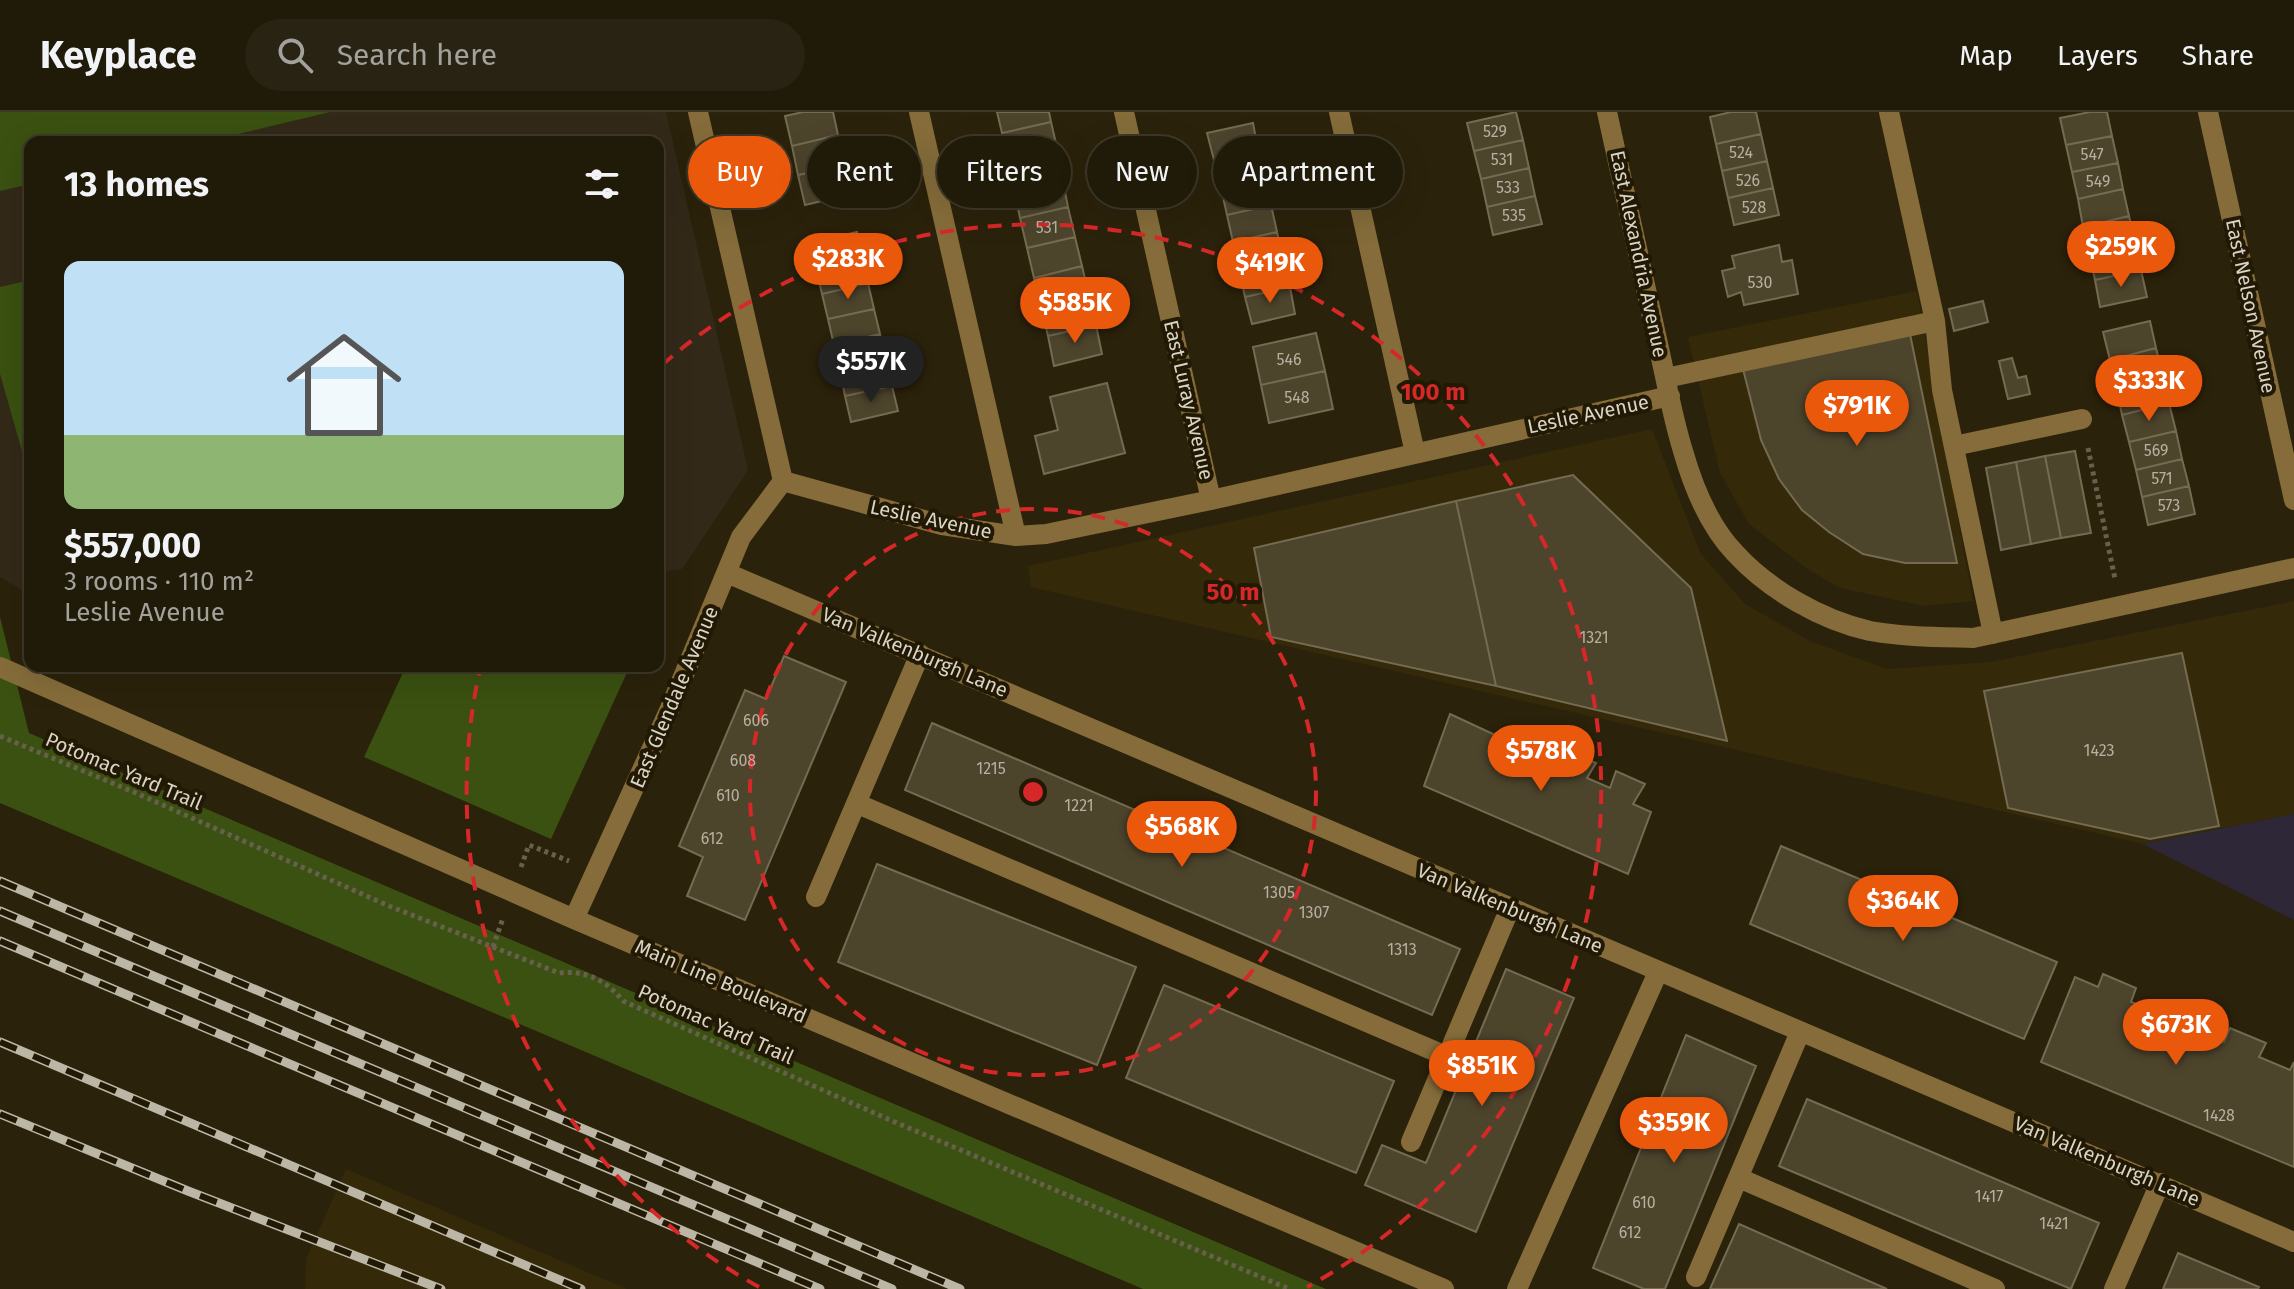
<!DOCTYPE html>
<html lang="en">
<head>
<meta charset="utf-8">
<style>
	:root { --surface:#201a08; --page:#282312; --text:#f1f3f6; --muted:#a2a19c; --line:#3d3829; --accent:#ea580c }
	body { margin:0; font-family:"Fira Sans",sans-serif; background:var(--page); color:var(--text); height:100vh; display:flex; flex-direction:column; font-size:30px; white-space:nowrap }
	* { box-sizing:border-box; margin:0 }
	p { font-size:26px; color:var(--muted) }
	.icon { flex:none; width:44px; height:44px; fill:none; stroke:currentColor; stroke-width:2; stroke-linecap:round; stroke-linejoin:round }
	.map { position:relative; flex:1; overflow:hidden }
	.side { position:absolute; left:24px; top:24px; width:640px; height:536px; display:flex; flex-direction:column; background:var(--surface); border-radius:16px; box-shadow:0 8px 32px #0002,0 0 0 2px var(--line) }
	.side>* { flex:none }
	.banner { position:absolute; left:688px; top:24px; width:760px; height:72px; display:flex; gap:16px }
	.price { position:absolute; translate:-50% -68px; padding:0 18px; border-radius:28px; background:var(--accent); color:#fff; font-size:26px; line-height:52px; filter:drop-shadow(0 2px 4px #0008) }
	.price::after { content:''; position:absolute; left:50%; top:48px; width:24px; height:18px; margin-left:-12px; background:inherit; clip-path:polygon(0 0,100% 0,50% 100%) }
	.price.selected { background:#222; color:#fff }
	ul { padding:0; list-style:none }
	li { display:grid; align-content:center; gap:16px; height:424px; padding:0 40px }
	li span { display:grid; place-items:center; height:248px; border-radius:16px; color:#555 }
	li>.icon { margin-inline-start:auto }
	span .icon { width:144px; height:144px; fill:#fffc; stroke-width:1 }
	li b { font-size:34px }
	h2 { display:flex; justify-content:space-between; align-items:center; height:96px; padding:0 40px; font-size:34px }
	.pill { padding:0 28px; border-radius:36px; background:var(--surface); box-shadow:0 8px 32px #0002,0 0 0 2px var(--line); font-size:28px; line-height:72px }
	.pill.selected { background:var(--accent); color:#fff }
	header { display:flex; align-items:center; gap:48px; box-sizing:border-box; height:112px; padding:0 40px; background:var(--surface); border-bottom:2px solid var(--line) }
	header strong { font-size:38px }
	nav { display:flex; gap:44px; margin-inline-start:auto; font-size:28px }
	.search { width:560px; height:72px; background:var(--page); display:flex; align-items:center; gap:20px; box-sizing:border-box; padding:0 28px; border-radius:44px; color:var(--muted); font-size:30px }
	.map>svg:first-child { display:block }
	.built { fill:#342909 }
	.industrial { fill:#2d2737 }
	.education { fill:#322919 }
	.green { fill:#3a5111 }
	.building { fill:#4d442c; stroke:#746b51; stroke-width:2 }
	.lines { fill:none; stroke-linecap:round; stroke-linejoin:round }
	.path { stroke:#68604c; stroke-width:5; stroke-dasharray:4 4; stroke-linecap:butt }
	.minor { stroke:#856c3a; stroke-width:20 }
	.rail-casing { stroke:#bcb6a6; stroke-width:9 }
	.rail { stroke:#211903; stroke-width:6; stroke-dasharray:18; stroke-linecap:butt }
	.ring { fill:none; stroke:#d62828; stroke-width:4; stroke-dasharray:14 10 }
	.labels { text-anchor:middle; stroke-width:8; stroke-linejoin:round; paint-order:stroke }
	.number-label { font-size:16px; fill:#b7b0a0 }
	.street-label { font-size:20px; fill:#dad4c6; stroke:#211903 }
	.centre { fill:#d62828; stroke:#211903; stroke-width:4 }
	.ring-label { font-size:24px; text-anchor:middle; font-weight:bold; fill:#d62828; stroke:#211903; stroke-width:8; stroke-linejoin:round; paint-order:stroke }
</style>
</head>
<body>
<header>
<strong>Keyplace</strong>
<div class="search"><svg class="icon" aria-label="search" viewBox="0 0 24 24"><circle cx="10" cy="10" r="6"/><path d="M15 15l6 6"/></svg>Search here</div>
<nav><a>Map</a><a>Layers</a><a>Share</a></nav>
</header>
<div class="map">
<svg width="2294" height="1177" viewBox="0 0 2294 1177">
	<rect width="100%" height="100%" fill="#2b220b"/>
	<path class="built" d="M1917,179l56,310 -49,5 -84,-18 -34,-20 -57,-44 -29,-51 -32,-136z
		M1652,317l49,125 44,50 65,37 77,28 103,-7 304,-61v213l-151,30 -1112,-257 -3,-21z
		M346,1057l281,120h-322l1,-30z"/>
	<path class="industrial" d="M2294,702v106l-151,-76z"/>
	<path class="education" d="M0,0h666l82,358 -66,99 -24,3v-430h-628v453l-30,-18z"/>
	<path class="green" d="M0,0h330l-125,30h-175v42l-30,7z
		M30,168v199l-30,-105v-87z
		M0,505l29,116 1297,556h-183l-1143,-486z
		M406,554h224l-79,173 -187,-82z"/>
	<path class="building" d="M803,0h30l5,23 -46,11 -7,-30z
		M997,0h52l2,10 -49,11z
		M1516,0l7,28 -49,11 -7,-28z
		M1731,0h25l5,22 -45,10 -6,-27z
		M2090,0h17l5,24 -46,9 -6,-27z
		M1051,10l7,30 -49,11 -7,-30z
		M1253,11l5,27 -44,10 -7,-27z
		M1761,22l6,27 -45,10 -6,-27z
		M838,23l7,30 -47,10 -6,-29z
		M2112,24l6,27 -46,9 -6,-27z
		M1523,28l6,28 -48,11 -7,-28z
		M1258,38l7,28 -44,10 -7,-28z
		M1767,49l6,27 -45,10 -6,-27z
		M2118,51l5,26 -45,10 -6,-27z
		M845,53l7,29 -47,11 -7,-30z
		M1529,56l6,28 -48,11 -6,-28z
		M1062,65l6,30 -48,11 -6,-29z
		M1265,66l6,27 -44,10 -6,-27z
		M1773,76l6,27 -45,10 -6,-27z
		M2123,77l6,27 -46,11 -5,-28z
		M1535,84l7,28 -49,11 -6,-28z
		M1271,93l6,27 -44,10 -6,-27z
		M1068,95l7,30 -48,11 -7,-30z
		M2129,104l6,27 -46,10 -6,-26z
		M857,120l5,26 -46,10 -6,-25z
		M1277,120l6,28 -44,10 -6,-28z
		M1075,125l7,29 -48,12 -7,-30z
		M2135,131l6,27 -46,10 -6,-27z
		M1779,133l3,17 10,-2 6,34 -54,11 -3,-13 -13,5 -6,-26 13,-3 -3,-12z
		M862,146l6,25 -46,11 -6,-26z
		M1283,148l7,27 -45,10 -6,-27z
		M1082,154l7,30 -48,11 -7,-29z
		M2141,158l6,27 -47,10 -5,-27z
		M868,171l6,26 -46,10 -6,-25z
		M1290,175l5,27 -43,10 -7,-27z
		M1089,184l7,29 -48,11 -7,-29z
		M1983,189l5,21 -34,9 -5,-22z
		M874,197l6,25 -46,11 -6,-26z
		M2150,209l6,27 -46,12 -7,-28z
		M1096,213l6,29 -48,12 -6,-30z
		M1316,221l9,38 -64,14 -8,-38z
		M880,222l6,26 -46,11 -6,-26z
		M1910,222l47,229h-52l-42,-9 -34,-22 -27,-22 -23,-31 -18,-39 -18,-71z
		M2156,236l7,28 -47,11 -6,-27z
		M2012,246l6,20 8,-2 4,18 -22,5 -9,-38z
		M886,248l6,26 -47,10 -5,-25z
		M1325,259l8,38 -64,14 -8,-38z
		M2163,264l6,27 -47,12 -6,-28z
		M1107,271l18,70 -81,21 -9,-38 23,-6 -8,-33z
		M892,274l6,25 -47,11 -6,-26z
		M2169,291l7,28 -47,11 -7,-27z
		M2176,319l6,28 -46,11 -7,-28z
		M2075,339l16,82 -30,5 -16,-82z
		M2045,344l16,82 -30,6 -15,-82z
		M2182,347l7,27 -47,11 -6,-27z
		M2016,350l15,82 -30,6 -15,-82z
		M1573,363l118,113 36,153 -231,-55 -40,-185z
		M2189,374l6,28 -47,11 -6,-28z
		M1456,389l40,185 -225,-49 -17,-89z
		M2182,541l37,173 -69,13 -142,-31 -24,-117z
		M784,544l62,26 -101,238 -58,-24 16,-39 -24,-11 66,-156 21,9z
		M1450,602l99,46 4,-14 43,17 -9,15 23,10 6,-17 29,13 -12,20 18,8 -23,62 -204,-88z
		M932,611l528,226 -28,66 -527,-225z
		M1781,734l276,116 -33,77 -274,-115z
		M877,752l259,103 -39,98 -259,-103z
		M1506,857l68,29 -98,234 -111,-47 17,-40 44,18z
		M2103,862l33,14 -5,14 32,13 6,-13 31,13 -5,14 29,13 6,-14 36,15 -7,14 31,13 4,-8v105l-253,-105 34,-85 23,10z
		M1164,873l230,96 -38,92 -230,-95z
		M1686,923l70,31 -91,223h-21l-51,-21z
		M1807,987l292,124 -28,66 -292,-123z
		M1739,1112l148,65h-177z
		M2178,1141l81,34 -1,2h-95z"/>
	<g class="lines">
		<path class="path" d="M2088,336l27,131
			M0,624l136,57 253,113 170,67c27,-3 47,7 64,28l267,119 399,169
			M521,755l8,-22 40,16
			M493,835l10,-29"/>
		<path class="minor" d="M698,0l85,369 159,44 74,11 30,-2 165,-34 459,-104
			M919,0l97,424
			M1124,0l87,388
			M1339,0l76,341
			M1607,0c17,77 34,155 51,232 8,35 14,72 25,107 10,35 26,75 52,102 34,37 86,67 135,78 34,6 69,6 103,7l321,-70
			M1889,0l46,209 7,69 51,244
			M2208,0l86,388
			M1666,266l269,-57
			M1954,334l128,-27
			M727,461l1567,669
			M0,555l574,252 870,370
			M858,692l588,252
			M816,785l104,-243
			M574,807l94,-206 73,-176 42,-56
			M1411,1030l99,-234
			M1739,1066l256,111
			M1696,1165l104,-245
			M1517,1177l141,-317
			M2114,1177l46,-106"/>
		<defs>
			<path id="rail" d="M0,769l960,408
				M0,799l892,378
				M0,829l820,348
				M0,930l581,247
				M0,1002l188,77 253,98"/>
		</defs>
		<use href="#rail" class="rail-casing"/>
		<use href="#rail" class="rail"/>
	</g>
	<g class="ring">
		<circle cx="1033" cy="680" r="283"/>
		<path d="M759 1175A566 566 0 0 1 480 557M662 253A566 566 0 1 1 1307 1175"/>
	</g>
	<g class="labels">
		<g class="number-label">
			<text x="1495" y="25">529</text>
			<text x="1741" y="46">524</text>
			<text x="2092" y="48">547</text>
			<text x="1502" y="53">531</text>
			<text x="1748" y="74">526</text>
			<text x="2098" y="75">549</text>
			<text x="1508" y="81">533</text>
			<text x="1754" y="101">528</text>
			<text x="1514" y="109">535</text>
			<text x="1047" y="121">531</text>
			<text x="1760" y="176">530</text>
			<text x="1289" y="253">546</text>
			<text x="1297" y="291">548</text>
			<text x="2156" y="344">569</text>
			<text x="2162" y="372">571</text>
			<text x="2169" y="399">573</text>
			<text x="1594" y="531">1321</text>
			<text x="756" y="614">606</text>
			<text x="2099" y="644">1423</text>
			<text x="743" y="654">608</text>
			<text x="991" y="662">1215</text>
			<text x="728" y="689">610</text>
			<text x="1079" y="699">1221</text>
			<text x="712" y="732">612</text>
			<text x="1279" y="786">1305</text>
			<text x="1314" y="806">1307</text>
			<text x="1402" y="843">1313</text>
			<text x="2219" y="1009">1428</text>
			<text x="1989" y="1090">1417</text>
			<text x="1644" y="1096">610</text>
			<text x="2054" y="1117">1421</text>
			<text x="1630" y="1126">612</text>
		</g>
		<g class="street-label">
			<text transform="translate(1639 142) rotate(78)" y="7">East Alexandria Avenue</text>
			<text transform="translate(2251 194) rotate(78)" y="7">East Nelson Avenue</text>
			<text transform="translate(1189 288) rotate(77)" y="7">East Luray Avenue</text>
			<text transform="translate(1588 302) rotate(-12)" y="7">Leslie Avenue</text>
			<text transform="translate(931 407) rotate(12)" y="7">Leslie Avenue</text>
			<text transform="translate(915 540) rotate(23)" y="7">Van Valkenburgh Lane</text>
			<text transform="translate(674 585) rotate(-67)" y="7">East Glendale Avenue</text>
			<text transform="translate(124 659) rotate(23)" y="7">Potomac Yard Trail</text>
			<text transform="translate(1510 796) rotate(23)" y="7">Van Valkenburgh Lane</text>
			<text transform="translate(721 869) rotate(23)" y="7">Main Line Boulevard</text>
			<text transform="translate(716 912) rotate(24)" y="7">Potomac Yard Trail</text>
			<text transform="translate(2107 1049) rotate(23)" y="7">Van Valkenburgh Lane</text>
		</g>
	</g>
	<circle cx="1033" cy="680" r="12" class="centre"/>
	<g class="ring-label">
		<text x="1433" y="288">100 m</text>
		<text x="1233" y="488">50 m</text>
	</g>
</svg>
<b class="price" style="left:2121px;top:177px">$259K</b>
<b class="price" style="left:848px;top:189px">$283K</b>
<b class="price" style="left:1270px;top:193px">$419K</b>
<b class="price" style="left:1075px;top:233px">$585K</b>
<b class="price selected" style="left:871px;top:292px">$557K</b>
<b class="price" style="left:2149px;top:311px">$333K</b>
<b class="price" style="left:1857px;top:336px">$791K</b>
<b class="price" style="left:1541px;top:681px">$578K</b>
<b class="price" style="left:1182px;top:757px">$568K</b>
<b class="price" style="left:1903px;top:831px">$364K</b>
<b class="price" style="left:2176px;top:955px">$673K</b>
<b class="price" style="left:1482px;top:996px">$851K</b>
<b class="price" style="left:1674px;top:1053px">$359K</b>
<div class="banner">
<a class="pill selected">Buy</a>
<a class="pill">Rent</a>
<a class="pill">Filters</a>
<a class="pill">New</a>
<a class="pill">Apartment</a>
</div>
<section class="side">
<h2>13 homes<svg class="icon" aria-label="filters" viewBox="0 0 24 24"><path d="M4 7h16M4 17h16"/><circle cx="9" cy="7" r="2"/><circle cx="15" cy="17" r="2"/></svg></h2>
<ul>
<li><span style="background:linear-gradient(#bfe0f5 70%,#8fb573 0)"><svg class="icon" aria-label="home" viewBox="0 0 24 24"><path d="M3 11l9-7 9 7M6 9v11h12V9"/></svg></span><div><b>$557,000</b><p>3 rooms · 110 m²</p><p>Leslie Avenue</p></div></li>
</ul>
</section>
</div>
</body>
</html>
